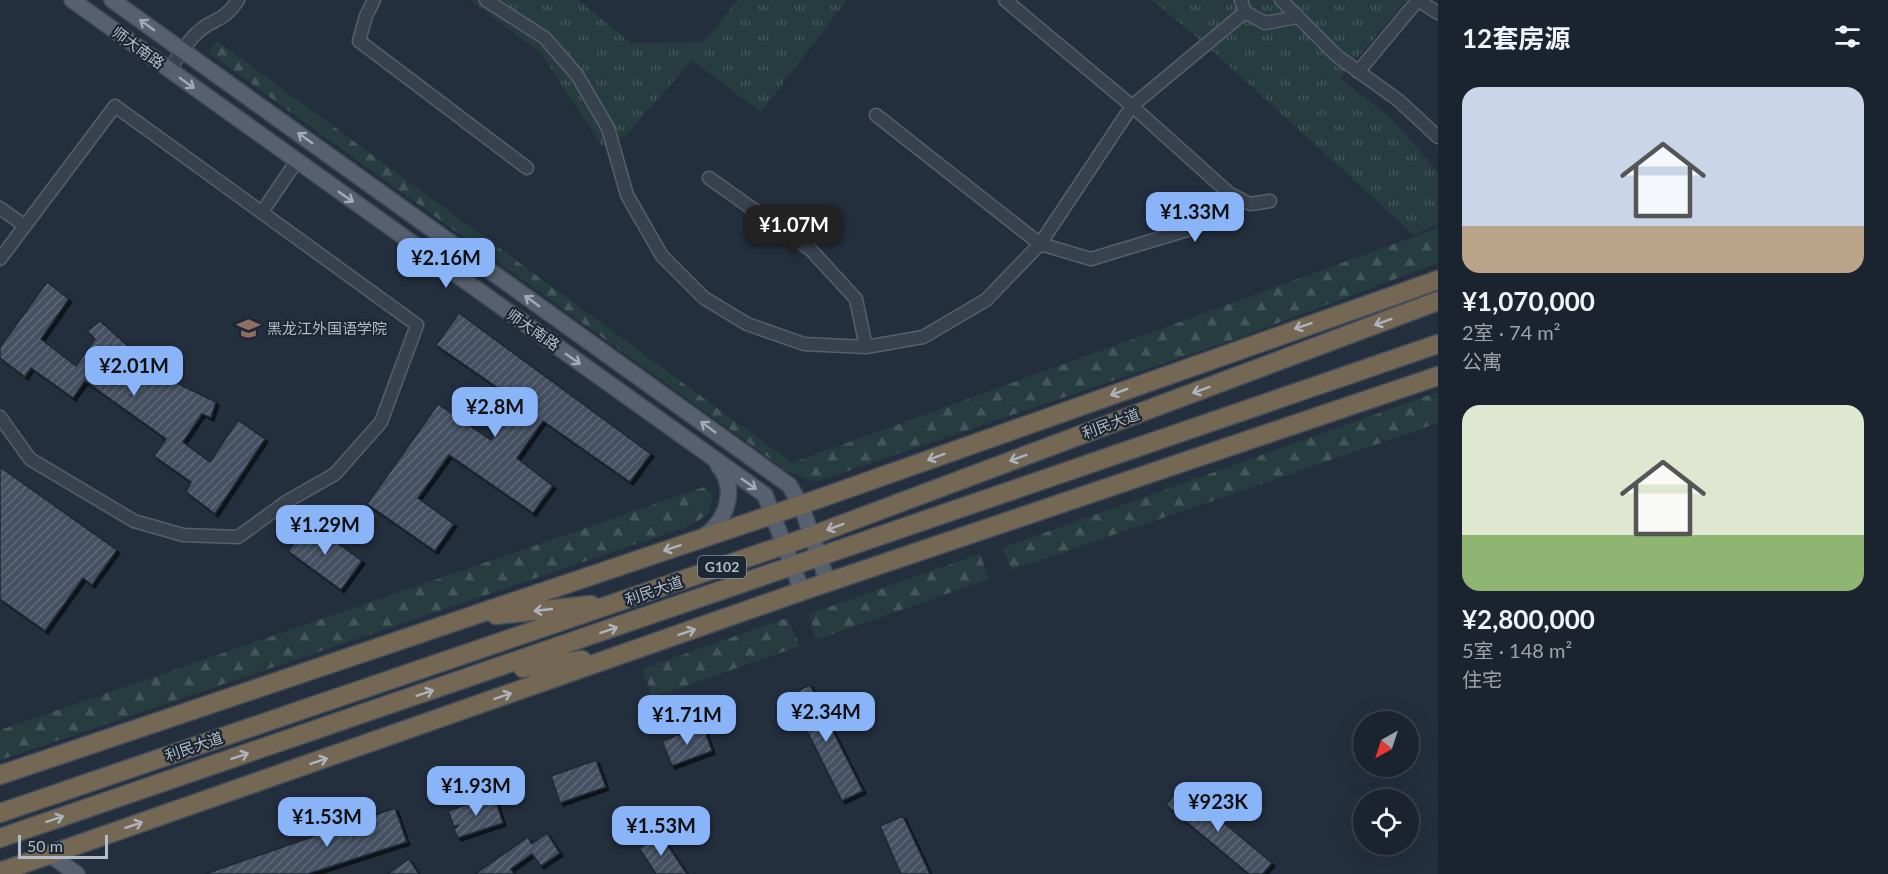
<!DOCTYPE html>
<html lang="zh">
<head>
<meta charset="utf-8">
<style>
	:root { --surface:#1b232e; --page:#282f3a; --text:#f1f3f6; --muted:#a0a4aa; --line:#39404a; --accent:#8ab4f8 }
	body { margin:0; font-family:Lato,"Noto Sans SC",sans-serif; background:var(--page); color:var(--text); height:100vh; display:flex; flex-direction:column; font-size:22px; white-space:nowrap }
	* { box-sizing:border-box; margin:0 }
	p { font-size:20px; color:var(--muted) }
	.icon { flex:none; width:33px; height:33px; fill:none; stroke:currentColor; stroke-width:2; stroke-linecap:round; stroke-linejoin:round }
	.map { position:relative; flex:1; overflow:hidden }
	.details { display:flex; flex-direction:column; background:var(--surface); width:450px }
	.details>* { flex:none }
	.needle { width:39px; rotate:219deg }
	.fabs { position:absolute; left:1353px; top:711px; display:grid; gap:12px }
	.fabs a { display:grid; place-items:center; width:66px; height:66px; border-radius:50%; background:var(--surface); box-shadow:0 6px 24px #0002,0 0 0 2px var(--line); font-size:30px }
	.scale { position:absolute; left:18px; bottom:15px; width:90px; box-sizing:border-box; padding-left:6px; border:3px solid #b4bcc9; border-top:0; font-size:16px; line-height:21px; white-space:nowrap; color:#b4bcc9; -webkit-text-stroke:4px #1d2633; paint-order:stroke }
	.price { position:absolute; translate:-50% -51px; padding:0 14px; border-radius:12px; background:var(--accent); color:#111; font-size:20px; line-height:39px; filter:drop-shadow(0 2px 3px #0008) }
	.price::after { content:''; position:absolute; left:50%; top:36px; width:18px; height:14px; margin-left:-9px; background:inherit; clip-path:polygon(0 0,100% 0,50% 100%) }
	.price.on { background:#222; color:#fff }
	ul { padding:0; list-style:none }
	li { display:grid; align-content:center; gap:12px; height:318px; padding:0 24px }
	li span { display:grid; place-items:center; height:186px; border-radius:18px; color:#555 }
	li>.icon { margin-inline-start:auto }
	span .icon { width:108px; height:108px; fill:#fffc; stroke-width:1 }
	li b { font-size:26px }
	h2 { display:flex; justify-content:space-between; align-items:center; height:72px; padding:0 24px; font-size:26px }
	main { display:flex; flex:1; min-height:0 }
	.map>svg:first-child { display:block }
	.forest { fill:url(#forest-firs) }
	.park { fill:url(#park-tufts) }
	.building { fill:url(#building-hatch); stroke:#1f2835; stroke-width:1.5; filter:url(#shadow) }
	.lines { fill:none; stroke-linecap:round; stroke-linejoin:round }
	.minor-casing { stroke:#565f6c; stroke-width:15 }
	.major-casing { stroke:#414a57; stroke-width:18 }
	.highway-casing { stroke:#434c59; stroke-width:21 }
	.minor { stroke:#38414e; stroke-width:12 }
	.major { stroke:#56606e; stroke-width:15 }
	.highway { stroke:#746855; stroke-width:18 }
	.oneway { stroke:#a1aab7 }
	.oneway2 { stroke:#aeb4bd }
	.labels { text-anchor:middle; stroke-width:4.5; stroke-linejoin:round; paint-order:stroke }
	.shield { fill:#1d2633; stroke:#878f9c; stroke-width:1.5 }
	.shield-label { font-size:14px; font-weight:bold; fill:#b4bcc9 }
	.street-label { font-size:15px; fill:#b4bcc9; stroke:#1d2633 }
	.poi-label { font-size:15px; fill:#b4bcc9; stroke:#1d2633; text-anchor:start }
</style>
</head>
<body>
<main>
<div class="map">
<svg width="1438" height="874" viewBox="0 0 1438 874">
	<defs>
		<pattern id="forest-firs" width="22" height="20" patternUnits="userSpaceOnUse" patternTransform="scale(1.5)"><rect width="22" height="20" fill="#263c3f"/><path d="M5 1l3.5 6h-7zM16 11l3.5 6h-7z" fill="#435659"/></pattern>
		<pattern id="park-tufts" width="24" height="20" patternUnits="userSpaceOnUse" patternTransform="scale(1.5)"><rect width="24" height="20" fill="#263c3f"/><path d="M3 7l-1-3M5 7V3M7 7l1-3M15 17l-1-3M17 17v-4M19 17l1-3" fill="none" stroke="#435659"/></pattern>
		<pattern id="building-hatch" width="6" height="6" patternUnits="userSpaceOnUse" patternTransform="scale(1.5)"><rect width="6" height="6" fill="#455162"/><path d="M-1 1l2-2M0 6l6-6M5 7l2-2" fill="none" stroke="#5d6877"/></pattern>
		<filter id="shadow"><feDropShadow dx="3" dy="3" stdDeviation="0" flood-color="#0009"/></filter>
	</defs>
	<rect width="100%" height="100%" fill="#242f3e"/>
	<path class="forest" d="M217,41l575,422 646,-235v35l-197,74 -426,145 -28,-11 -578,-418z
		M1438,392v31l-426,147 -10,-22z
		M704,487l9,9 -5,18 -16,11 -692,235v-30z
		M980,554l9,25 -173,61 -7,-26z
		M787,618l13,28 -147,51 -11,-28z"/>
	<path class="park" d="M470,0h108l53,43 73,-1 34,-42h109l-86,112 -69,-52 -66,75 -24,11 -61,-93z
		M1152,0h255l-67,78 50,39 48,55v52l-24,11 -208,-190z"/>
	<path class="building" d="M47,282l22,17 -28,40 35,27 19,-27 -8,-8 13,-10 47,42 34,22 35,17 -5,16 -9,-4 -19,28 27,20 28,-42 27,19 -50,75 -29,-22 5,-10 -37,-26 12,-17 -81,-58 -12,17 -42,-30 -6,9 -25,-19v-11z
		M459,313l192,141 -21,28 -87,-61 -26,37 36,28 -20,27 -84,-58 -31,43 36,26 -19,27 -68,-47 71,-100 53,36 27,-38 -82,-57z
		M0,467l117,83 -25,35 -9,-7 -38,53 -45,-32z
		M309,522l53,39 -21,29 -53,-39z
		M810,685l53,106 -21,10 -53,-106z
		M703,725l9,26 -40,15 -10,-25z
		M596,760l10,27 -46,16 -9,-27z
		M1181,787l91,76 -9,11h-14l-83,-69z
		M494,795l9,28 -45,15 -4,-9 5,-4 -5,2 -6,-16z
		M395,808l12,34 -99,32h-103z
		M903,816l27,58h-29l-21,-48z
		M547,833l13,20 -19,13 -9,-12 -21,15 3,5h-39l53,-37 4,7z
		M660,834l27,40h-31l-17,-26z
		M409,859l10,15h-32z"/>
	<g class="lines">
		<defs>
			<path id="minor" d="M374,0l-8,16 -7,25 168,127
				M486,0l59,38 32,37 31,53 19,67 35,61 42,42 43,26 57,20 62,3 57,-10 63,-37 54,-56 92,-138 113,-94
				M1241,0l4,12 20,11 32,-6
				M1281,0l56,56 61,44 40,37
				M169,70c9,-12 17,-28 29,-38 15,-14 25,-9 40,-32
				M1358,72l60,-72 20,13
				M876,115l164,129 51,15 106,-32 33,-33 -98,-88 -127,-106
				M709,178l102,72 45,49 10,48
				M1230,194l20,10 20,-3
				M0,208l25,18
				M262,212l34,-50
				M0,259l115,-153 302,219 -36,97 -46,52 -49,28 -48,35 -55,-2 -49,-14 -104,-62 -30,-42"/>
			<path id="major" d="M72,0l693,495 37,96
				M112,0l677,485 12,20 27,78
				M703,537c24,-16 35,-49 15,-72
				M50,855l27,19"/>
			<path id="highway" d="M496,615l95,-10
				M523,668l59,-8
				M0,775l801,-270 637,-225
				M0,813l811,-277 627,-235
				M0,838l1438,-494
				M0,872l802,-281 636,-215"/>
		</defs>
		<use href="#minor" class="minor-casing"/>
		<use href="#major" class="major-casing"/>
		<use href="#highway" class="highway-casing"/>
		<use href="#minor" class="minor"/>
		<use href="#major" class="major"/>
		<use href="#highway" class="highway"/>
	</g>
	<defs><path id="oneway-shaft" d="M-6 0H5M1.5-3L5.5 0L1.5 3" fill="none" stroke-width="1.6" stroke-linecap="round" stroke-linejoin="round" transform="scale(1.5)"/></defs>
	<g class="oneway">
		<use href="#oneway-shaft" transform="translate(147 25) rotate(-144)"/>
		<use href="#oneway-shaft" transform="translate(187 83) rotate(36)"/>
		<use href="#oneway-shaft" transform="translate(305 138) rotate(-144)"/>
		<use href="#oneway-shaft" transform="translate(346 197) rotate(35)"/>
		<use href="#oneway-shaft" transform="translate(532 301) rotate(-144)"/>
		<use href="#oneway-shaft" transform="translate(573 359) rotate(35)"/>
		<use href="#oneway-shaft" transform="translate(708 427) rotate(-144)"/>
		<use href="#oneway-shaft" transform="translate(749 484) rotate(35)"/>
	</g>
	<g class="oneway2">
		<use href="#oneway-shaft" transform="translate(1383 322) rotate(160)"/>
		<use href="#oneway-shaft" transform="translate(1303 326) rotate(161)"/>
		<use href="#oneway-shaft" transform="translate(1201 390) rotate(160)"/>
		<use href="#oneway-shaft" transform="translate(1119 392) rotate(160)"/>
		<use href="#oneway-shaft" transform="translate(936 457) rotate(160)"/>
		<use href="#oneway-shaft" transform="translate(1018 458) rotate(160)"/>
		<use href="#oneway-shaft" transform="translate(835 527) rotate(160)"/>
		<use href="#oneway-shaft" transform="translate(672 548) rotate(161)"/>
		<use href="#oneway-shaft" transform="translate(543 610) rotate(174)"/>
		<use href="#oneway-shaft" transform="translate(609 630) rotate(-19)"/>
		<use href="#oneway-shaft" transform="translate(687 632) rotate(-19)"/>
		<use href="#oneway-shaft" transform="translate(425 693) rotate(-19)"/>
		<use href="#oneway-shaft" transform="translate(503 696) rotate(-19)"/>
		<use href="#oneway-shaft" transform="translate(240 756) rotate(-19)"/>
		<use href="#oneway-shaft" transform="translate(319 761) rotate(-19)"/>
		<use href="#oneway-shaft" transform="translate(55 819) rotate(-19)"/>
		<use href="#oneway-shaft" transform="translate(134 825) rotate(-19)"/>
	</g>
	<defs>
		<symbol id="university-bare" viewBox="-9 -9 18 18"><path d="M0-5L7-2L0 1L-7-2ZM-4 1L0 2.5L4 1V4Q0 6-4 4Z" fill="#8d6e63" stroke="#1d2633" stroke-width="2.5" paint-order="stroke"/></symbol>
	</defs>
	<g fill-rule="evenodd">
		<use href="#university-bare" x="232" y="312" width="33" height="33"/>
	</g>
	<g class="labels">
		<rect class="shield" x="698" y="556" width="48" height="22" rx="4.5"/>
		<g class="shield-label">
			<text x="722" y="572">G102</text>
		</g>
		<g class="street-label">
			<text transform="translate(138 48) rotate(36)" y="5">师大南路</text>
			<text transform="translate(533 330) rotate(35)" y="5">师大南路</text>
			<text transform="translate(1111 424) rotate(-20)" y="5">利民大道</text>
			<text transform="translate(654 591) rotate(-19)" y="5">利民大道</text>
			<text transform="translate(194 747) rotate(-19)" y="5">利民大道</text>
		</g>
		<g class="poi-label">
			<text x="267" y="334">黑龙江外国语学院</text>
		</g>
	</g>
</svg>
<div class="fabs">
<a><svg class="needle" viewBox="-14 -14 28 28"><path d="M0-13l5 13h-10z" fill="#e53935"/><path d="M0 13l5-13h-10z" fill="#a0a4aa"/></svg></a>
<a><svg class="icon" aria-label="locate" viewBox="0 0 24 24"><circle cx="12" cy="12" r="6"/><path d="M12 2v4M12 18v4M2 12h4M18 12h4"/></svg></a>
</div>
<div class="scale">50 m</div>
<b class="price" style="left:1195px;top:243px">¥1.33M</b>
<b class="price on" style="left:794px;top:256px">¥1.07M</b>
<b class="price" style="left:446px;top:289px">¥2.16M</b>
<b class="price" style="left:134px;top:397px">¥2.01M</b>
<b class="price" style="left:495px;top:438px">¥2.8M</b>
<b class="price" style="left:325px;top:556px">¥1.29M</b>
<b class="price" style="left:826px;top:743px">¥2.34M</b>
<b class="price" style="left:687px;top:746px">¥1.71M</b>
<b class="price" style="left:476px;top:817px">¥1.93M</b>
<b class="price" style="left:1218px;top:833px">¥923K</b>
<b class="price" style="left:327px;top:848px">¥1.53M</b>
<b class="price" style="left:661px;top:857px">¥1.53M</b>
</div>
<section class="details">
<h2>12套房源<svg class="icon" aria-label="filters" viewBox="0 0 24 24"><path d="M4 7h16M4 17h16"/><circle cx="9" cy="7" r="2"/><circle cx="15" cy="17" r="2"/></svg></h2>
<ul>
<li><span style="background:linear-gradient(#c9d6e8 75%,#b9a48a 0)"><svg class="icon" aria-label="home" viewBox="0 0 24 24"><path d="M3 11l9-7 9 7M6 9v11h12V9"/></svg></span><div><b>¥1,070,000</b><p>2室 · 74 m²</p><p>公寓</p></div></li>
<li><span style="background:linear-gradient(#dfe7d0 70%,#8fb573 0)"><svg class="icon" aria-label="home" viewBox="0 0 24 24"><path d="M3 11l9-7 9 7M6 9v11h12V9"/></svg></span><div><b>¥2,800,000</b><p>5室 · 148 m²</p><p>住宅</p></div></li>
</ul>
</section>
</main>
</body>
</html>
